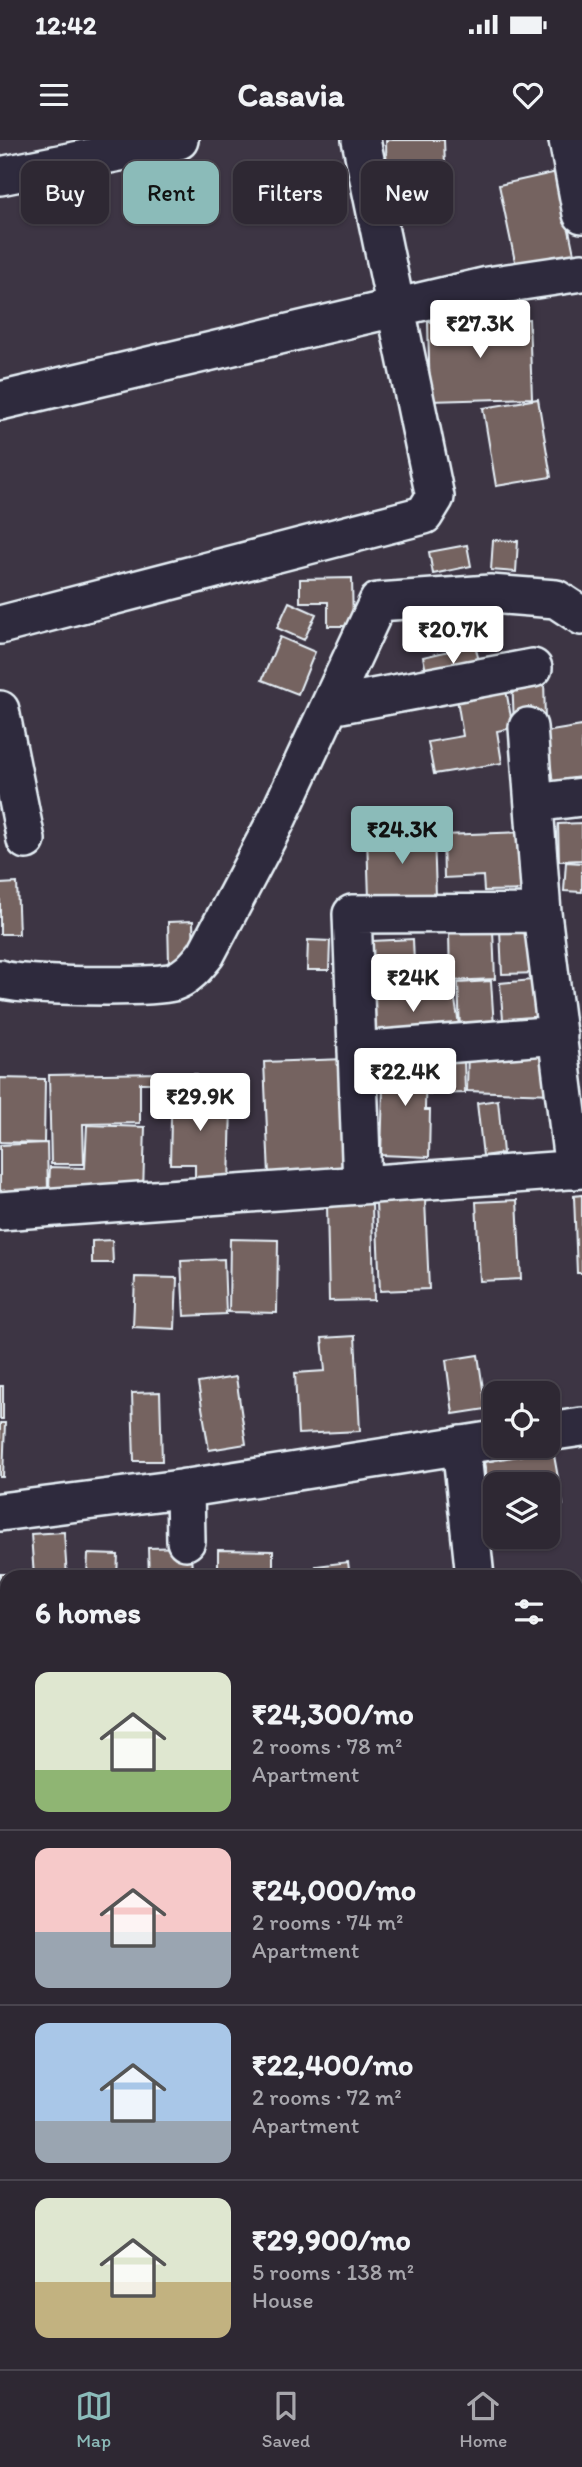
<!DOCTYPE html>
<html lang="en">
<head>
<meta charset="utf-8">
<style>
	:root { --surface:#2e2833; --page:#36303b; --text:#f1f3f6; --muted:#a7a6ac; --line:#49444e; --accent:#8bbbb9 }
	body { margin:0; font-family:Itim,sans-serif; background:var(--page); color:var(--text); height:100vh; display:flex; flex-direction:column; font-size:26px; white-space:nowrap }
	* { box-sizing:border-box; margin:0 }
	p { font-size:23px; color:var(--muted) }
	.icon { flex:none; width:38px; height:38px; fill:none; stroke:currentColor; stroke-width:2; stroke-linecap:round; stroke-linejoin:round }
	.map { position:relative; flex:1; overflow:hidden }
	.sheet { position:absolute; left:0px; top:1430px; width:583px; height:800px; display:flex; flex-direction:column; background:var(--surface); border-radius:21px 21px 0 0; box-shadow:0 2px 5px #0004,0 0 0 2px var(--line) }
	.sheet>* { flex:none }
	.hud { position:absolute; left:21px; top:21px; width:541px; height:63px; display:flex; gap:14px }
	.buttons { position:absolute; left:483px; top:1241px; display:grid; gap:14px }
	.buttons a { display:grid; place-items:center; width:77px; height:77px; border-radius:14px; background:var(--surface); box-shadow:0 2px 5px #0004,0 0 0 2px var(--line); font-size:35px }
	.price { position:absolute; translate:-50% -60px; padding:0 16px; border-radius:7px; background:#fff; color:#222; font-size:23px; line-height:46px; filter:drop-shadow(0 2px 4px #0008) }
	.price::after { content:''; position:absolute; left:50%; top:42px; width:21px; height:16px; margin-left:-10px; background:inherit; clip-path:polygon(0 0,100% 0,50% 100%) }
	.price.on { background:var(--accent); color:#111 }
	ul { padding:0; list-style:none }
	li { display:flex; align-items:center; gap:21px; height:175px; padding:0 35px }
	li+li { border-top:2px solid var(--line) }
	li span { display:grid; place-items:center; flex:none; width:196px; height:140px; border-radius:14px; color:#555 }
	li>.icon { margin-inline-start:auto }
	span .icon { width:84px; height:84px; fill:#fffc; stroke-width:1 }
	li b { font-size:30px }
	h2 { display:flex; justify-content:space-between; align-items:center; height:84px; padding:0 35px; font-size:30px }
	.tag { padding:0 24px; border-radius:14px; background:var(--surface); box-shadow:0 2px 5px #0004,0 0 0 2px var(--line); font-size:24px; line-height:63px }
	.tag.on { background:var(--accent); color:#111 }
	.status { display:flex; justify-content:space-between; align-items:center; height:49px; padding:0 35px; background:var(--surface); direction:ltr }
	.status svg { height:19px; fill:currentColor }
	header { display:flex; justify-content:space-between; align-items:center; height:91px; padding:0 35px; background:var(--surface); font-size:32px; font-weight:700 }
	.tab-bar { display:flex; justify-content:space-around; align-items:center; height:98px; border-top:2px solid var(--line); background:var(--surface); font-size:19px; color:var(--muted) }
	.tab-bar a { display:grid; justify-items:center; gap:4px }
	.tab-bar .on { color:var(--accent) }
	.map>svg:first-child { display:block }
	.building { fill:#746361; stroke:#e8f1f8; stroke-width:2 }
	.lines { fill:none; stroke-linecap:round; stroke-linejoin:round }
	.service-casing { stroke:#e8f1f8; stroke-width:24 }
	.minor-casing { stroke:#e8f1f8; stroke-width:42 }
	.service { stroke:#2f2a3d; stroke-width:19 }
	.minor { stroke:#2f2a3d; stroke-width:37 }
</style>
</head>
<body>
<div class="status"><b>12:42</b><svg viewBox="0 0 49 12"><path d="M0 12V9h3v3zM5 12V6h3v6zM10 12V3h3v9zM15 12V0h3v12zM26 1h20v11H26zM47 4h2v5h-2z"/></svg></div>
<header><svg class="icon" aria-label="menu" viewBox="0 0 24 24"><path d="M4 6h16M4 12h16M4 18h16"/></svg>Casavia<svg class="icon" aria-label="heart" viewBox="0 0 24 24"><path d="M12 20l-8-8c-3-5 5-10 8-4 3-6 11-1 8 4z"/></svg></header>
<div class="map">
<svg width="582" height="2229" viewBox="0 0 582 2229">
	<rect width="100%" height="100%" fill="#3d3544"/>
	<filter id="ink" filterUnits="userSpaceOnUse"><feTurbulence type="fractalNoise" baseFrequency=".0143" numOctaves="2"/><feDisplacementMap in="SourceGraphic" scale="14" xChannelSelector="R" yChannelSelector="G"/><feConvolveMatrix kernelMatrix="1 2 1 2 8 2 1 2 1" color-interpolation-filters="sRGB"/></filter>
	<g filter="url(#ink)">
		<path class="building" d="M386,0h58l2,52 -59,2z
			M557,32l17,82 -58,12 -17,-81z
			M529,179l3,79 -102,3 -2,-79z
			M538,259l13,78 -55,9 -13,-78z
			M493,400l25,1 -2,31 -25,-2z
			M467,405l4,21 -38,8 -4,-22z
			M352,438l1,48h-25v-24h-28v-23z
			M289,462l27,12 -12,26 -27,-12z
			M280,497l35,15 -17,42 -36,-14z
			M475,505l8,32 -54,9 -6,-29z
			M544,537l1,46 -31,1 -2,-46z
			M504,539l9,49 -16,3 5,32 -68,11 -6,-32 35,-6 -8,-49z
			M582,586v65l-27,5 -10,-64z
			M582,683v37l-23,1 -1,-37z
			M528,692l2,58 -46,1 -1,-15 -39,2 -1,-43z
			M434,694l2,62 -67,3 -2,-62z
			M566,722l16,1v29l-18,-1z
			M17,743l2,51h-19v-50z
			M193,781l1,41 -25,1 -1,-41z
			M538,789l2,44 -38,1 -2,-44z
			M493,790l2,49 -45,2 -1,-49z
			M413,799l2,48 -41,2 -2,-48z
			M308,800l22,1 -1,29h-22z
			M543,839l5,49 -44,4 -4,-49z
			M491,841l3,46 -34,1 -2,-45z
			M452,842l8,49 -86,14 -8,-49z
			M468,907l87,4 -1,43 -87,-3z
			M384,915l42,2 -1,53h5l-1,47 -48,-2z
			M464,918l1,35 -36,1 -1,-35z
			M345,919l4,112 -80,4 -5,-113z
			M160,933v10h-20v40l-57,1 1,40h-33l-2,-89z
			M172,934h25l-1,31h35l-2,81 -34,-1v-21h-25z
			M0,938l45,1 -1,64 -44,-1z
			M498,960l5,53 -20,3 -6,-53z
			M87,985l58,2 -2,65 -94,-2 1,-23 35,1z
			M47,1003l1,47 -48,1v-46z
			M582,1055v78h-5l-3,-77z
			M425,1060l4,89 -49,2 -4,-88z
			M517,1060l4,79 -41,2 -4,-79z
			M372,1063l2,97 -45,1 -2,-97z
			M230,1099l48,1 -1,73 -48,-1z
			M112,1100l1,23h-21v-22z
			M224,1119l2,55 -42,2 -3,-55z
			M135,1137l42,1 -2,51 -42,-2z
			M355,1196l5,95 -62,3 -3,-61 30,-2 -3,-33z
			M478,1215l8,54 -33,5 -7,-54z
			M236,1237l10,67 -37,6 -11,-67z
			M0,1246h3v33h-3z
			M160,1252l2,69h-28l-2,-68z
			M0,1283h5l-2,54h-3z
			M553,1310l10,55 -15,3v-24h-53l-1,33 -10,-55z
			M64,1392l3,45h-33l-3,-43z
			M191,1407l1,30h-43l-1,-29z
			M218,1410l55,1v26h-55z
			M88,1414l30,1 -1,22h-30z
			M348,1422l2,15h-32l-2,-11z
			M0,1434h5l2,17v36l-7,1z
			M576,1523l5,22 -5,1z
			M576,1549l6,28 -6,3z
			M0,1583h7v65h-7z
			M7,1653v16l-7,1v-16z
			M582,1764v15l-6,1v-15z
			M7,1993v34h-7v-33z
			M0,2032h7v107l-7,1z
			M576,2089h6v37l-6,1z
			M0,2188h7v34h54v7h-61z"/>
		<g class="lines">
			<defs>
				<path id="service" d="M478,2222l1,7"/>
				<path id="minor" d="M568,0l14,74
					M0,36l179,-36
					M0,261l488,-115 94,-14
					M0,485l424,-110 11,-18 -74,-357
					M330,566l203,-38
					M0,570l26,130
					M528,587l14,186 32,257
					M534,663l48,-6
					M0,839c21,8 151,9 173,3 15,-5 24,-17 33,-28l71,-135 101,-217 112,-8 66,5 26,17
					M357,911l201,-16
					M362,1045l-10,-271 190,-1
					M0,1071l582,-42
					M548,1292l34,-5
					M461,1305l14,132
					M185,1348l1,53
					M0,1372l188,-24 307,-48
					M576,1648l6,-2
					M0,1706h7
					M103,2222l1,7
					M535,2229l47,-2"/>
			</defs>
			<use href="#service" class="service-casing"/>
			<use href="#minor" class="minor-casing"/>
			<use href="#service" class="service"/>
			<use href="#minor" class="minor"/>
		</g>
	</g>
</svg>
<div class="buttons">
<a><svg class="icon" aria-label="locate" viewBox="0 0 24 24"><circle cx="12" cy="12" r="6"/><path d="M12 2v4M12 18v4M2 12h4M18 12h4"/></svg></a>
<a><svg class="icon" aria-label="layers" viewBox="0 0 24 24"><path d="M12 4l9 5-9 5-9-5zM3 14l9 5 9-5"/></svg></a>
</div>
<b class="price" style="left:480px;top:220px">₹27.3K</b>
<b class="price" style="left:453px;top:526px">₹20.7K</b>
<b class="price on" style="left:402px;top:726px">₹24.3K</b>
<b class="price" style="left:413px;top:874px">₹24K</b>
<b class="price" style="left:405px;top:968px">₹22.4K</b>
<b class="price" style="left:200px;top:993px">₹29.9K</b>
<div class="hud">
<a class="tag">Buy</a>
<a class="tag on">Rent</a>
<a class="tag">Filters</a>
<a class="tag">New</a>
</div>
<section class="sheet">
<h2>6 homes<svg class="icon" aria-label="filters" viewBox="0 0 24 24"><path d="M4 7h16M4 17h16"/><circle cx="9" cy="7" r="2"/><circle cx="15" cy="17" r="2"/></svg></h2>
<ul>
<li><span style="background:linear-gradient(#dfe7d0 70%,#8fb573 0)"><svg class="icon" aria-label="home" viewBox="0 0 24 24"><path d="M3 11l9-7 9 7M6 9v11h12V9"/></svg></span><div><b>₹24,300/mo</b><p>2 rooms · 78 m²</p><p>Apartment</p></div></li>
<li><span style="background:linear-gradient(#f6c9c9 60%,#9aa5b1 0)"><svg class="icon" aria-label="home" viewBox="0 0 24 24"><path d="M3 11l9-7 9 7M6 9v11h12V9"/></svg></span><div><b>₹24,000/mo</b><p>2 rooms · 74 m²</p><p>Apartment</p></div></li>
<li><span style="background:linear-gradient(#a9c7e8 70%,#9aa5b1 0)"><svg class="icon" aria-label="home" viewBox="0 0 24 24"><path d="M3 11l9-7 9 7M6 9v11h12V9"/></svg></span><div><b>₹22,400/mo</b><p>2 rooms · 72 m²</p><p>Apartment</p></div></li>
<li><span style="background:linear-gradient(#dfe7d0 60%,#c2b280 0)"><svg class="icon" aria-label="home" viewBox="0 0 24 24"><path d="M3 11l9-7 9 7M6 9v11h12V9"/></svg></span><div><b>₹29,900/mo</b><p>5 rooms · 138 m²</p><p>House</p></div></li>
</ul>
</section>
</div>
<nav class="tab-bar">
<a class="on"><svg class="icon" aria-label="map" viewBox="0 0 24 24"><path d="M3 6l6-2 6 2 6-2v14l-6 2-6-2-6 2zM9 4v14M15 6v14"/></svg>Map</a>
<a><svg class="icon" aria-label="saved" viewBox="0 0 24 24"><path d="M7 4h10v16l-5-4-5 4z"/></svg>Saved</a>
<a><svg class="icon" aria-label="home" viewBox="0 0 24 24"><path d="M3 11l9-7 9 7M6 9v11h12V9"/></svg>Home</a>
</nav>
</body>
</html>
